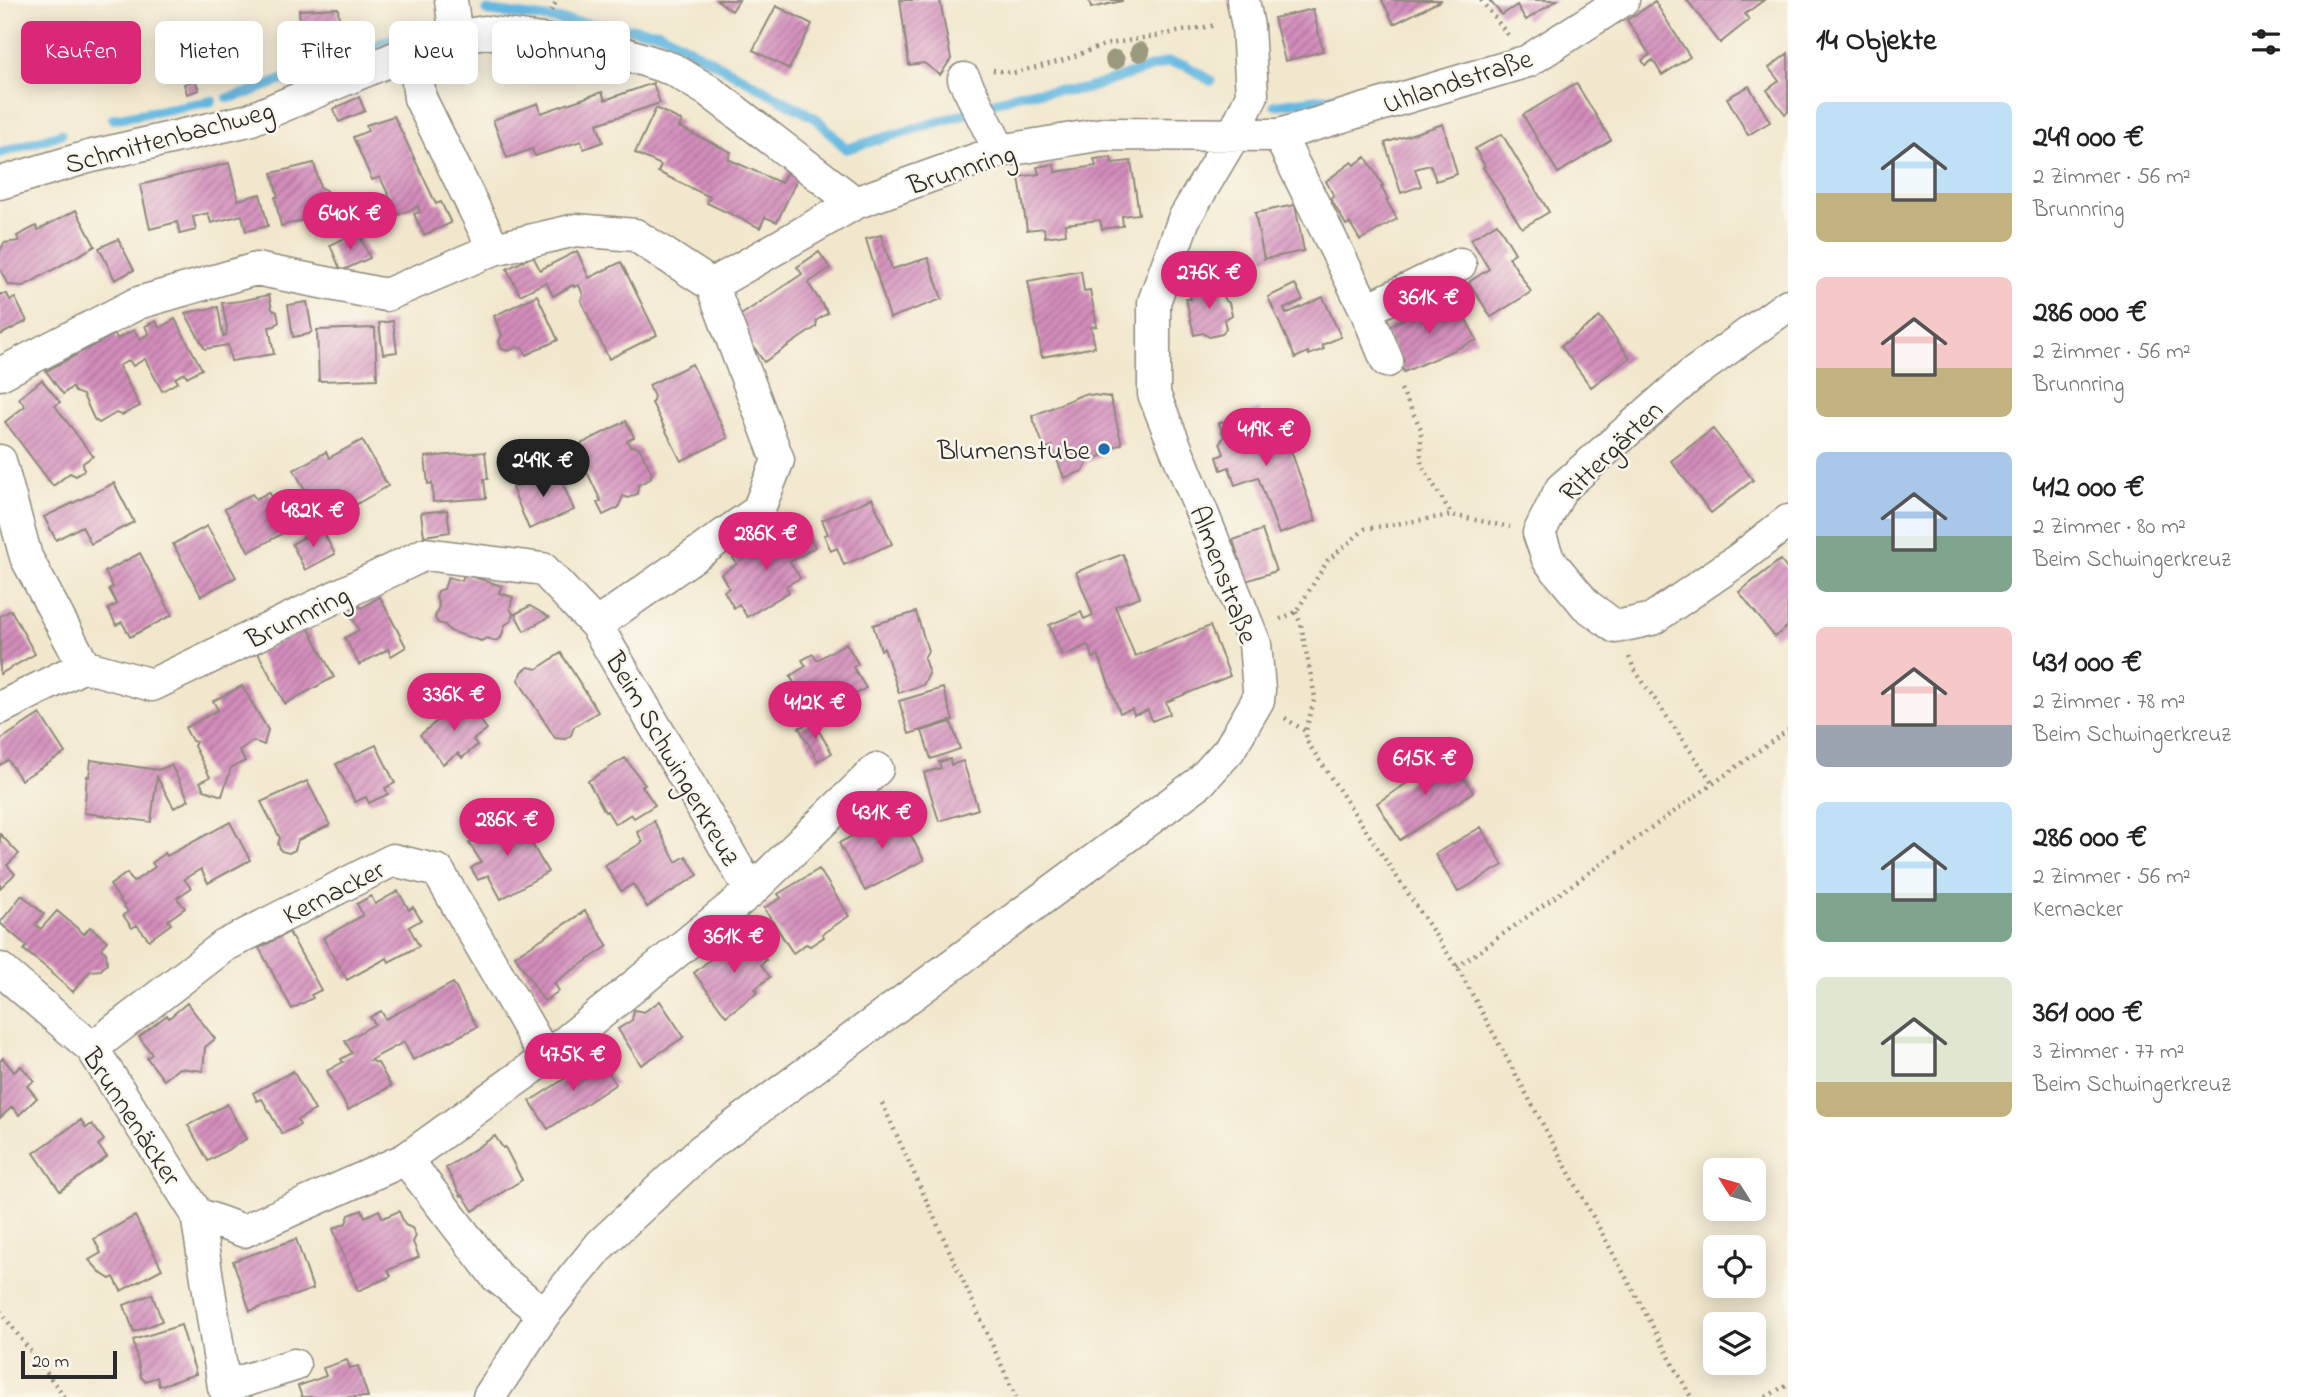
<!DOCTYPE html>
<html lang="de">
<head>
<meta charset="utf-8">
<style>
	:root { --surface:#fff; --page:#f2f2f2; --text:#222; --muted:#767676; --accent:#db2777 }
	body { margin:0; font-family:"Indie Flower",sans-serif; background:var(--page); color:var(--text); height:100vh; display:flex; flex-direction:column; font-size:26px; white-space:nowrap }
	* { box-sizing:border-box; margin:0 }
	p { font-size:23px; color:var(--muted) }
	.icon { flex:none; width:38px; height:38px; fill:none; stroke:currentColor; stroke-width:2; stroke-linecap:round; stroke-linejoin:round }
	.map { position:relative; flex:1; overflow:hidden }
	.drawer { display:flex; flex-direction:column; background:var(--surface); width:525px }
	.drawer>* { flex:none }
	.guide { position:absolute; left:21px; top:21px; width:665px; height:63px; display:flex; gap:14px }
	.needle { width:46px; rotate:307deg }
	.tools { position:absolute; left:1703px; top:1158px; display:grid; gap:14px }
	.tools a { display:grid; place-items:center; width:63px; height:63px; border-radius:10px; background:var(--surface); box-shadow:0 4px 18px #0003; font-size:35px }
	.scale { position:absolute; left:21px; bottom:18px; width:96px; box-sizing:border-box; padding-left:7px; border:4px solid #2b2b2b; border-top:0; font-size:19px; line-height:24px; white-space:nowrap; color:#2b2b2b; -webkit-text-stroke:5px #fbf7ec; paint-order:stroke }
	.price { position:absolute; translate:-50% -60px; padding:0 16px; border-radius:24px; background:var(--accent); color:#fff; font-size:23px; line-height:46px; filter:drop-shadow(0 2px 4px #0008) }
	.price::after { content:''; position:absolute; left:50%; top:42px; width:21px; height:16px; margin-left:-10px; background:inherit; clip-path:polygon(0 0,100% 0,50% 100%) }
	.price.current { background:#222; color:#fff }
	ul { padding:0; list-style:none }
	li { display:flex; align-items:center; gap:21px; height:175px; padding:0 28px }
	li span { display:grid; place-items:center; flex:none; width:196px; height:140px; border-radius:10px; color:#555 }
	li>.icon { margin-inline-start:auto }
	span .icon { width:84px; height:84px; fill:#fffc; stroke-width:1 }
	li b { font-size:30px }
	h2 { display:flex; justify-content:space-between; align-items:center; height:84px; padding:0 28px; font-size:30px }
	.chip { padding:0 24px; border-radius:10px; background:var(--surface); box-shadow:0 4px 18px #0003; font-size:24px; line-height:63px }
	.chip.current { background:var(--accent); color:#fff }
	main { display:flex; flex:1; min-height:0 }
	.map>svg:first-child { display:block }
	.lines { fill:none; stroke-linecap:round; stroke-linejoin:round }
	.stream { stroke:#64b7e0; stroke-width:10 }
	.building { fill:url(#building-hatch) }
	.minor-casing { stroke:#8e897c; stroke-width:35 }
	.path { stroke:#8e897c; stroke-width:4.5; stroke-dasharray:2 5; stroke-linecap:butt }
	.minor { stroke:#fff; stroke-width:32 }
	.tree { fill:#9b997e }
	.poi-dot { fill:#1f6fb2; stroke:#fbf7ec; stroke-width:2.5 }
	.labels { text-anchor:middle; stroke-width:5; stroke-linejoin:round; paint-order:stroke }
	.street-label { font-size:28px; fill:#2b2b2b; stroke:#fbf7ec }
	.poi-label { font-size:28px; fill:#2b2b2b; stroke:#fbf7ec; text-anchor:end }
</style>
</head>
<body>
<main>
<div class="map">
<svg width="1788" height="1397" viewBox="0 0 1788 1397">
	<defs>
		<pattern id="building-hatch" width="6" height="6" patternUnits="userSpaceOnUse" patternTransform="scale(1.75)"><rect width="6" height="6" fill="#d38dbb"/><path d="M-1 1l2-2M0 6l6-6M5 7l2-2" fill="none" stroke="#ab7398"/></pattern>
	</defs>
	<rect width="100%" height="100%" fill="#fbf7ec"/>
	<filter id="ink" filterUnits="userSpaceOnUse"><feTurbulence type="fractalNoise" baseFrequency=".0143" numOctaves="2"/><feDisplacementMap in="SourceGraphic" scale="14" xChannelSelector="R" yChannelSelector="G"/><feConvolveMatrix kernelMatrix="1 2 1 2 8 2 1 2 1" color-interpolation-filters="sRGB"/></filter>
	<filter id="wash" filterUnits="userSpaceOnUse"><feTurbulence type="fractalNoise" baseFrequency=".00686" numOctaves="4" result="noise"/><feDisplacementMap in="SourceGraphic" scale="28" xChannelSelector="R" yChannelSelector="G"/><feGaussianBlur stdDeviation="1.57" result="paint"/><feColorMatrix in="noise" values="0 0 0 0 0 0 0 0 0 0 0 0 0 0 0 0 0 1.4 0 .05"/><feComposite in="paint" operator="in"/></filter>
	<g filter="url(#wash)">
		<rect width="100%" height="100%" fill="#f1e7cd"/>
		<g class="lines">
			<path class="stream" d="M487,11l172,21 158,87 29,30 112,-33 63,-23 65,-4 81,-27 18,3 26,16
				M228,98l19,-5 151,-56
				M1275,105l67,-9 46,-13
				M113,119l99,-18
				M0,153l61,-19"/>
		</g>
		<g id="blocks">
			<path class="building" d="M717,0h22l-7,11z
				M900,0h40l11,59 -11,16 -16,-12 -15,2z
				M1089,0h33v1l-31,7z
				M1382,0h60l-48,24z
				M1489,0h68l-31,20 -9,-15 -15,10z
				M1687,0h77l-19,14 4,6 -29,23z
				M1655,2l35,55 -28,18 -9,-15 -8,5 -3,-5 8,-5 -23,-35z
				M776,6l36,18 -23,45 -36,-19z
				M338,8l4,48 -39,2 -4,-48z
				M1313,9l10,42 -38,10 -11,-43z
				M1788,53v59l-3,2 -18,-24 12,-9 -10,-13z
				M195,80l4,10 -12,4 -3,-10z
				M653,83l7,20 -63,21 6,18 -19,7 -3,-8 -46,15 -3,-7 -25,9 -14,-38 45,-17 3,10 61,-21 3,8z
				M1576,83l35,57 -53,33 -35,-58z
				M1749,86l21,36 -22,13 -21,-37z
				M359,97l6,14 -26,11 -6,-13z
				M656,108l26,13 -3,6 52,25 -3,7 53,24 9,-18 11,6 -24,51 -12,-5 -5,11 -53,-25 3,-6 -52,-25 3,-7 -26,-12z
				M394,116l42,88 5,-2 10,21 -27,12 -10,-21 6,-2 -2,-6 -20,9 -18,-38 -8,3 -19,-43 15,-6 -2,-6z
				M1443,124l14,50 -21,7 -6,-16 -15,4 6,17 -20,7 -16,-50z
				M1502,134l47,78 -27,16 -39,-61 2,-1 -10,-17z
				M1111,157l1,6 19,-2 8,53 -17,2 1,10 -21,3 -2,-9 -35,4 1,10 -21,3 -1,-9 -17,2 -8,-53 20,-3 -2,-7 17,-3 1,8 41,-6 -2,-7z
				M1366,157l17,29 -2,1 7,12 -2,1 11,19 -37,21 -10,-17 -4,2 -16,-27 4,-2 -8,-15 26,-19 2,3z
				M229,163l9,37 22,-6 8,32 -22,5 -4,-16 -31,8 -3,-10 -15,4 3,13 -16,4 -3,-12 -27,7 -10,-44z
				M314,163l6,24 6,3 3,10 -5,7 3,7 -46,12 -6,-29h3l-6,-24z
				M1295,205l9,46 -40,8 -9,-46z
				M76,210l19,36 -71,40 -16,-1 -8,-16v-18l4,-8 15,-2 -2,-5 19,-10 2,4z
				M1497,223l18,30 -6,4 22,35 -40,25 -22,-35 20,-13 -18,-30z
				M358,232l12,26 -29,13 -11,-26z
				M881,235l11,34 36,-11 14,41 -52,19 -24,-79z
				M118,239l16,31 -19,10 -16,-32z
				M577,251l12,27 32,-16 36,73 -48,24 -28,-58 2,-6 -4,-10 -5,2 -1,-2 -20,11 -7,-14 -26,13 -13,-26 26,-13 7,14z
				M819,252l11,16 -22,15 20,30 -11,7 -1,7 -52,35 -29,-43 67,-45 -5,-7z
				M1081,271l3,20 6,-1 7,36 -6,1 4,20 -53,10 -14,-76z
				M1295,284l8,16 -19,9 2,5 37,-17 18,40 -19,8 2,4 -15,6 -1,-3 -13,6 -27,-61z
				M1221,285l3,14 5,4 3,12 -8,5 2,8 -4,6 -13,3 -6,-4 -9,2 -8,-36h5l-2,-7z
				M0,294h7l3,6 5,-2 12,23 -27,14z
				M269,295l3,14 5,3 2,10 -4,4 -6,1 5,27 -43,7 -3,-16 -23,4 -20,-36 33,-6 5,29 3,-1 1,-7 -5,-25 18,-2z
				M537,295l21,45 -32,15 -2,-6 -7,-2 -8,4 -7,-2 -3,-7 3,-7 -8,-19z
				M307,302l5,29 -3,3 -16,3 -5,-32z
				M1457,302l20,38 -73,32 -20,-43 28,-15 1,2 15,-7 2,5z
				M1600,317l30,41 -39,29 -30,-41z
				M175,319l27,50 -15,8 -2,-4 -10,5 3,4 -16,9 -17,-32 -12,7 -4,-6 -10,6 21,40 -18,9 -6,-2 -17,10 -5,-4 -11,-24 -8,-3 -3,-5 -9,7 -17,-23 69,-37 2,5 17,-9 6,9 9,-5 -4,-8 11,-5 3,7z
				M393,321l4,31 -14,2 -4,-31z
				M375,328l2,51 -58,2 -2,-51z
				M692,364l36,74 -47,23 -29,-58 2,-6 -5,-12z
				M42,380l18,22 -5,4 38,50 -10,7 1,7 -8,6 -6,-3 -17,13 -48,-64 20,-16 -6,-8z
				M1084,394l26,3 12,47 -21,8 1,4 -14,6 -5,9 -19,7 -12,-32 -7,3 -13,-33z
				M1259,409l8,22 7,4 10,-4 32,90 -37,13 -21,-57 -23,8 -6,-18 -8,3 -4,-13 7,-3 -4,-11 4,-6 -5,-14z
				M626,421l8,16 -7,4 3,5 9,1 13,26 -2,6 -12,6 -1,9 -9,4 -5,-2 -5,12 -15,7 -6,-12 4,-2 -26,-54z
				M1713,429l40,51 -42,33 -40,-52z
				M362,440l26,46 -33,19 -4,-7 -32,18 -25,-46 32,-18 3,6z
				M485,452l3,27h-4l2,19 -53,4 -1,-19 -4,1 -3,-27z
				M557,470l17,40 -45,19 -17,-41z
				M114,483l20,39 -43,22 -9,-18 -26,14 -12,-23z
				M269,492l21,37 -41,23 -24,-43 27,-15 4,5z
				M872,498l20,46 -48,21 -7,-17 -6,3 -7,-16 4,-1 -6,-14z
				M447,510l3,22 -26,4 -3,-23z
				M800,522l15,25 -25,15 10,16 -14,8 3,6 -42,25 -8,-13 -5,4 -10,-17 5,-3 -8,-14 16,-10 -4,-6 15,-8 3,6 12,-7 4,6 14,-9 -5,-9z
				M207,526l29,51 -35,19 -28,-52z
				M321,528l14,26 -30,16 -13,-26z
				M1262,530l14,41 -30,10 -13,-41z
				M140,553l32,62 -42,22 -8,-15 -6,3 -8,-16 9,-5 -8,-15 4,-2 -8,-15z
				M1123,554l17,43 -25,9 20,50 75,-30 20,50 -64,26 4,12 -18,7 -4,-11 -14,5 -2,-6 -12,4 -22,-58 -5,3 -5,-13 -26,11 -13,-31 32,-13 3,7 9,-4 -17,-43z
				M1780,560l8,10v56l-13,11 -36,-45z
				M464,574l38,12 -3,7 14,4 -3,11 3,6 -2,7 -6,4 -4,13 -6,3 -8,-3 -6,3 -31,-10 -5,-6 -7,-2 -3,-5 4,-13 -3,-7 2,-7 6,-2 4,-12 14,4z
				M380,597l26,50 -15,9 -3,-7 -29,16 -14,-27 14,-8 -14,-25 11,-6 5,9z
				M530,606l19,11 -25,14 -9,-17z
				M11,610l24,44 -35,20v-58z
				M916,612l12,39 -4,7 5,16 -6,11 -24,8 -15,-45 -3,2 -8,-25z
				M308,627l26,50 -49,27 -27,-51z
				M846,643l12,21 -5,3 13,21 -51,31 -25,-43 16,-10 -4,-6 11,-6 4,6z
				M561,653l37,59 -24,15 -3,8 -6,4 -10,-1 -37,-58 5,-9 6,-4 8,2z
				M242,686l26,44 -4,15 -10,-4 -15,9 6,11 -14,7 -9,28 -18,-6 -4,-8 10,-5 -16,-31 2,-4 -4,-1 -7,-13 33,-18 -5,-9z
				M943,688l10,32 -44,14 -10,-33z
				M464,699l23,30 -14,11 4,5 -15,13 -4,-5 -15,11 -23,-29z
				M40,714l25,39 -44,27 -13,-20 -8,5v-25z
				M810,722l7,6 15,25 -14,8 -19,-33z
				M951,722l9,27 -29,10 -9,-28z
				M376,745l19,38 -10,5 3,6 -19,9 -3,-6 -11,5 -19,-38z
				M1449,755l24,37 -73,48 -23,-37z
				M625,758l20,27 -3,1 13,19 -21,13 -3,-4 -16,10 -8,-13 -2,1 -17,-31z
				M950,759l1,6 12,-4 15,48 -39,12 -15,-48 17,-5 -2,-6z
				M91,760l67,10 13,-5 18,35 -15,8 -17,-31 -6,45 -67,-9 3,-37 2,1z
				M307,781l23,44 -32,15 -3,10 -6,3 -8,-2 -3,-7 2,-6 -19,-36z
				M898,811l26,49 -59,31 -26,-48z
				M516,816l32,56 -47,27 -13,-24 -10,5 -7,-12 10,-6 -12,-19z
				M654,821l22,41 10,-6 12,19 -51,32 -14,-23 -12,7 -16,-26 38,-23 -6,-10z
				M230,822l20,38 -42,23 -7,-14 -17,10 7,9 -14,10 8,10 -17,12 3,4 -22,16 -12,-15 -5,3 -9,-13 5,-3 -18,-27 17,-12 6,9 22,-15 -3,-4 13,-10 2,3z
				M1481,827l22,38 -45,27 -23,-38z
				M0,834l19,20 -12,11 8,9 -15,14z
				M819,869l30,47 -27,18 2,3 -14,9 -4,-2 -13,9 -29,-45 17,-10 -3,-4z
				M398,891l11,19 4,-3 8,13 -12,7 10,19 -30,16 -2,-4 -40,22 -24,-42 40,-23 -6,-11 14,-8 4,8z
				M22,895l22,19 -8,11 5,4 16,-18 27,23 6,-7 17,14 -6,8 5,4 1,10 -6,7 -11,1 -17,21 -22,-19 1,-1 -28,-22 3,-4 -27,-23z
				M585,911l23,35 -54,37 5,8 -15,10 -29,-45z
				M289,932l32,58 -10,5 2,3 -21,11 -33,-61z
				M746,934l20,26 -5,5 9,12 -15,12 3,3 -32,24 -32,-43 30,-25 1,2z
				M453,983l24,44 -64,33 -9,-18 -34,18 8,3 13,23 -43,24 -21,-39 16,-9 -2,-3 11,-6 -7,-12 30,-17 -5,-7 11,-6 5,8z
				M660,1001l24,36 -43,28 -23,-36 14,-9 2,-10 10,2z
				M187,1003l28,36 -10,8 -2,24 -24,-3 -15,12 -17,-22 5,-4 -13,-17 28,-22 2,3z
				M599,1057l17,27 -68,45 -18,-28z
				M3,1058l11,14 7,-6 13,15 -7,5 10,12 -18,17 -7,-8 -12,11v-57z
				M293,1071l22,39 -18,10 3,5 -18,9 -20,-35 -5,2 -4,-8z
				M227,1104l19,35 -38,22 -20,-36z
				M81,1120l5,8 6,-4 12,16 -6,5 9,12 -47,34 -26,-38z
				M495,1136l8,12 2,-1 17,33 -49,31 -10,-16 -2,1 -15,-28z
				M362,1210l3,7 14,-7 4,8 16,-7 6,14 7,3 4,8 -3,6 6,15 -31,13 3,6 -33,15 -25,-62 13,-6 3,-8z
				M135,1216l27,53 -41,22 -7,-14 -4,2 -8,-5 -13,-14 12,-7 -7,-14z
				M296,1239l17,50 -63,22 -17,-50z
				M152,1294l10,27 -28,11 -10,-27z
				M181,1325l15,49 -37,12 -2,-9 -12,4 -4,-4 -8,-37z
				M347,1360l3,8 8,-2 10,31h-66l-4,-11 28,-10 -3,-8z"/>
		</g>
	</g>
	<g filter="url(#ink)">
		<use href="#blocks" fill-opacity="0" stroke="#8e897c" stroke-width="2"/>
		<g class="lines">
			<defs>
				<path id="minor" d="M451,0l5,37
					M414,50l6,48 74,151
					M964,79l36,72
					M1279,135l87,175 21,51
					M0,183l88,-26 161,-37 165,-70 42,-13 29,-5 128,18 59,19 37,22 146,112
					M1788,305l-98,71 -129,113 -22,44 9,26 38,46 30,22 36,-8 86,-59 50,-39
					M1366,310l94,-46
					M0,374l138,-71 118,-34 130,26 108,-46 82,-19 59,5 77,50 143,-82 145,-52 103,-17 176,1 249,-74 95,-61
					M0,461l26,96 58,109 68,19 273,-131 118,15 53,56 155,266
					M596,625l162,-114 20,-51 -66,-175
					M0,708l84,-42
					M0,969l92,79 105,166 27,173 70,-22
					M92,1048l132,-102 169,-86 45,11 108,187
					M406,1159l140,-101 205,-167 126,-122
					M197,1214l47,17 162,-72 90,117 48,38
					M489,1397l55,-83 57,-70 101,-94 498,-368 29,-32 29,-50 1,-10 -4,-46 -101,-250v-92l30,-83 49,-83 19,-41 -4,-68 -5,-27"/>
			</defs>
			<use href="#minor" class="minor-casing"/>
			<path class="path" d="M1481,0l27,35
				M551,11l6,-11
				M993,70l20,3 48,-12 43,-16 112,-20
				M1401,389l20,40v35l31,51
				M1296,612l5,13 14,72 -9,33
				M1280,619l16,-7 32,-52 37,-31 87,-14 58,12
				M1629,657l5,12 80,116
				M1285,718l20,13 3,12 152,229 231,425
				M1457,967l331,-237
				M882,1103l134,294
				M0,1311l65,86
				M1766,1397l22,-13"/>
			<use href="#minor" class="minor"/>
		</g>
		<g class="tree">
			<circle cx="1140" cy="52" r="10"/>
			<circle cx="1115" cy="60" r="10"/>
		</g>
	</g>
	<circle class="poi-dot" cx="1104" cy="449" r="7"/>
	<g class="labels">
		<g class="street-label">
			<text transform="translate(1457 80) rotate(-18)" y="10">Uhlandstraße</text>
			<text transform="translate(169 136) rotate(-15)" y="10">Schmittenbachweg</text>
			<text transform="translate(961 168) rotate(-18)" y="10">Brunnring</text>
			<text transform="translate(1610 450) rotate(-44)" y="10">Rittergärten</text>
			<text transform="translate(1225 574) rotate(69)" y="10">Almenstraße</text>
			<text transform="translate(297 616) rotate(-26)" y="10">Brunnring</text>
			<text transform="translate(674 758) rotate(60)" y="10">Beim Schwingerkreuz</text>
			<text transform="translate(333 891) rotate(-27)" y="10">Kernacker</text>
			<text transform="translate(133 1116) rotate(57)" y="10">Brunnenäcker</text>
		</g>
		<g class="poi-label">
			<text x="1090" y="459">Blumenstube</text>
		</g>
	</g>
</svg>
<div class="tools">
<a><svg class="needle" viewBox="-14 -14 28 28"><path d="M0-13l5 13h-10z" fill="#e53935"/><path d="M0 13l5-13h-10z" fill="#767676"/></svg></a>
<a><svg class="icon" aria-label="locate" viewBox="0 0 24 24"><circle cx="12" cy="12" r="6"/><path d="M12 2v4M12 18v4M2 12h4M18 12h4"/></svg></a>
<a><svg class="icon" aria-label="layers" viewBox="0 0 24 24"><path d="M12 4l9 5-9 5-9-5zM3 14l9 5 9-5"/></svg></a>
</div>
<div class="scale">20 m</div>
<b class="price" style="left:350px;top:252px">640K €</b>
<b class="price" style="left:1209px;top:311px">276K €</b>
<b class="price" style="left:1429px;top:336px">361K €</b>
<b class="price" style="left:1266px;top:468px">419K €</b>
<b class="price current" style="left:543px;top:499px">249K €</b>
<b class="price" style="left:313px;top:549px">482K €</b>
<b class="price" style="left:766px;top:572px">286K €</b>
<b class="price" style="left:454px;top:733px">336K €</b>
<b class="price" style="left:815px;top:741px">412K €</b>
<b class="price" style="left:1425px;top:797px">615K €</b>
<b class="price" style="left:882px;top:851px">431K €</b>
<b class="price" style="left:507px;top:858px">286K €</b>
<b class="price" style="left:734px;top:975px">361K €</b>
<b class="price" style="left:573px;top:1093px">475K €</b>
<div class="guide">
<a class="chip current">Kaufen</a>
<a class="chip">Mieten</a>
<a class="chip">Filter</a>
<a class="chip">Neu</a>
<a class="chip">Wohnung</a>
</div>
</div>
<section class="drawer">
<h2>14 Objekte<svg class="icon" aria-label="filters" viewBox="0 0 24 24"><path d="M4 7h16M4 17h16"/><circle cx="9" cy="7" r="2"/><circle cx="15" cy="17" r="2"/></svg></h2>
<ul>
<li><span style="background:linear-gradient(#bfe0f5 65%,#c2b280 0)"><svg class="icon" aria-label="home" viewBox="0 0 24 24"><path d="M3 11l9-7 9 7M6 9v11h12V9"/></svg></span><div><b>249 000 €</b><p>2 Zimmer · 56 m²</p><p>Brunnring</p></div></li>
<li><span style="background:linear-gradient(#f6c9c9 65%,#c2b280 0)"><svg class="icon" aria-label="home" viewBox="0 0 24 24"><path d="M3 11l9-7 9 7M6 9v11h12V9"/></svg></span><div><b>286 000 €</b><p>2 Zimmer · 56 m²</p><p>Brunnring</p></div></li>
<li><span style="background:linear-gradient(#a9c7e8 60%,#7fa58c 0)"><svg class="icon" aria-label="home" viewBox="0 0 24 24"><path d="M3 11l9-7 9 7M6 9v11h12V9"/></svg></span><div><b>412 000 €</b><p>2 Zimmer · 80 m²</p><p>Beim Schwingerkreuz</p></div></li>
<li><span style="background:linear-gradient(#f6c9c9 70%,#9aa5b1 0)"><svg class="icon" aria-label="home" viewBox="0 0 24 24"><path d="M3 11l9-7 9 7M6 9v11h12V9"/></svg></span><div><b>431 000 €</b><p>2 Zimmer · 78 m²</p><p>Beim Schwingerkreuz</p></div></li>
<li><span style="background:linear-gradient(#bfe0f5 65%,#7fa58c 0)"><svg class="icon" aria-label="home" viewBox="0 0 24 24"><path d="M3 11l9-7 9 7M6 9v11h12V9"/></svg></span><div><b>286 000 €</b><p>2 Zimmer · 56 m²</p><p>Kernacker</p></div></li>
<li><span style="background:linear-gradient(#dfe7d0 75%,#c2b280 0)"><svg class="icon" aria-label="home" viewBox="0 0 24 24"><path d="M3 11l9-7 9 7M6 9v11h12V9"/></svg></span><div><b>361 000 €</b><p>3 Zimmer · 77 m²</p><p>Beim Schwingerkreuz</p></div></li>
</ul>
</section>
</main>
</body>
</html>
